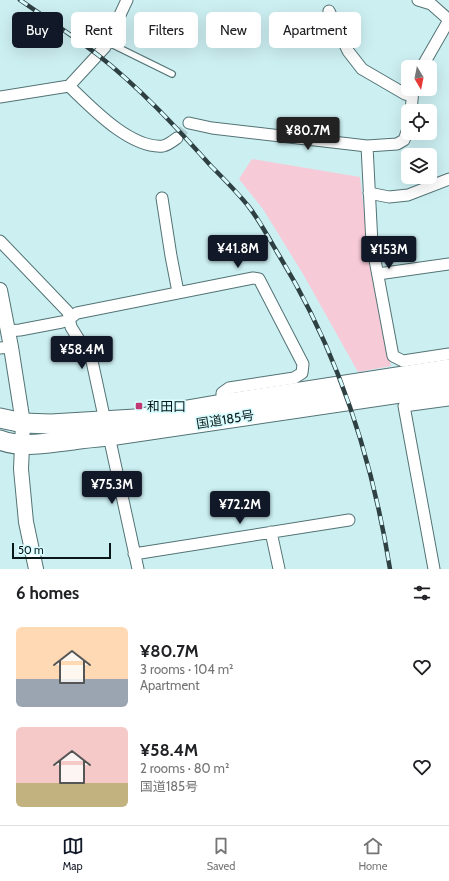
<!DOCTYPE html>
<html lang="en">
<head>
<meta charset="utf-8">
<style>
	:root { --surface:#fff; --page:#f6f6f6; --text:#202124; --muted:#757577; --line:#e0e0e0; --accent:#111827 }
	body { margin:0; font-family:Cabin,"Noto Sans JP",sans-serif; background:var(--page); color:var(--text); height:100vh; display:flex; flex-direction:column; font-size:15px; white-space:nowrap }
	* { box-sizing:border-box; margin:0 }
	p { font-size:13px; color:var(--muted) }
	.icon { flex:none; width:22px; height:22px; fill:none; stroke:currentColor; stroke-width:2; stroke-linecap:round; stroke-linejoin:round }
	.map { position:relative; height:569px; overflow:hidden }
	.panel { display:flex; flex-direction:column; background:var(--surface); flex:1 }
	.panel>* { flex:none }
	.guide { position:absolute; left:12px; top:12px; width:425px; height:36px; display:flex; gap:8px }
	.needle { width:26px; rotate:170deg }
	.controls { position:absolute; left:401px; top:60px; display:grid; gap:8px }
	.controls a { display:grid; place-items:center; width:36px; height:36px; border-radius:6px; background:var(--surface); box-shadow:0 4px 16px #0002; font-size:20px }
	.scale { position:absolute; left:12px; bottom:10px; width:99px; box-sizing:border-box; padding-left:4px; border:2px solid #091617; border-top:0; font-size:11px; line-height:14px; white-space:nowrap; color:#091617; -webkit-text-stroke:3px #d9fdff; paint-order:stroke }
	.price { position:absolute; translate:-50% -34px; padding:0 9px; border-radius:4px; background:var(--accent); color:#fff; font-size:13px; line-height:26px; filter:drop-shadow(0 1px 2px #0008) }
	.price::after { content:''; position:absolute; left:50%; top:24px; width:12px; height:9px; margin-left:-6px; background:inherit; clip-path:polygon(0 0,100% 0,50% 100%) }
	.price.current { background:#222; color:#fff }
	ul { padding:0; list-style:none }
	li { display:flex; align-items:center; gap:12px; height:100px; padding:0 16px }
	li span { display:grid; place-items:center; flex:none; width:112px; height:80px; border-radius:6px; color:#555 }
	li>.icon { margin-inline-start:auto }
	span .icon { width:48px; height:48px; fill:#fffc; stroke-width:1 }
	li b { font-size:17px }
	h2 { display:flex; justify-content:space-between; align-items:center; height:48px; padding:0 16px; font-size:17px }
	.tag { padding:0 14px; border-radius:6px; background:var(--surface); box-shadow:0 4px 16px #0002; font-size:14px; line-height:36px }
	.tag.current { background:var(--accent); color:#fff }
	.tab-bar { display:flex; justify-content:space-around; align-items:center; height:56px; border-top:1px solid var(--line); background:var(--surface); font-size:11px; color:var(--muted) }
	.tab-bar a { display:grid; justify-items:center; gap:2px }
	.tab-bar .current { color:var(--accent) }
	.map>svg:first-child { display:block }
	.green { fill:#f7cad8 }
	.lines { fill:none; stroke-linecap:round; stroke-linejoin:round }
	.minor-tunnel { stroke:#afced1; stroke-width:11; stroke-dasharray:11 5.5; stroke-linecap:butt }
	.service-casing { stroke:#537375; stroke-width:8 }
	.minor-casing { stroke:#537375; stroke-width:13 }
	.tertiary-casing { stroke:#537375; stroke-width:16 }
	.trunk-casing { stroke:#537375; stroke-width:21 }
	.service { stroke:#fff; stroke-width:5.5 }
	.minor { stroke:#fff; stroke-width:11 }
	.tertiary { stroke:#fff; stroke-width:14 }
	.trunk { stroke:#fff; stroke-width:19 }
	.rail-casing { stroke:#2f4042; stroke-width:4.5 }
	.rail { stroke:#d9fdff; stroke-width:3; stroke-dasharray:9; stroke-linecap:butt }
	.poi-dot { fill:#c13873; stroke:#d9fdff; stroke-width:1.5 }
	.labels { text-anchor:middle; stroke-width:3.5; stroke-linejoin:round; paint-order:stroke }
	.poi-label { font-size:13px; fill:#091617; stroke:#d9fdff; text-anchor:start }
	.street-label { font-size:13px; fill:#091617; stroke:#d9fdff }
</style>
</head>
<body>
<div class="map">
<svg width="449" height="569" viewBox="0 0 449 569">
	<rect width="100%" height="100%" fill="#cceff2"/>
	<path class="green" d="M252,159l108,18 9,77 22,112 -33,6 -55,-98 -40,-65 -24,-30z"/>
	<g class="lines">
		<path class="minor-tunnel" d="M177,138l12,-15"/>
		<defs>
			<path id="service" d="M107,42l65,32"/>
			<path id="minor" d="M418,0l13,4 18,16
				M329,11l19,40 14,18 43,25 7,2
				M422,67l27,-47
				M69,86c22,21 61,63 94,60 5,-1 10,-5 14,-8
				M0,97l69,-11 36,-39 22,-47
				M411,111l2,-21
				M189,123l23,5 155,18 30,-2 7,-4 4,-11
				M367,146l5,98 21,112 10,5 46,-7
				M369,193l20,4 19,-2 41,-16
				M162,198l9,58 7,36
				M0,241l68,71 3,15 21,34 13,60
				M378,274l71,-10
				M8,331l12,-1 42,-8 4,-1 11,-8 176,-35 6,1 44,85 -1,9 -8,5 -65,10 -7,5v11
				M0,348l11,-1
				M109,436l29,133
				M271,532l8,37
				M134,554l215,-34
				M434,569l-30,-163 45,-6"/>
			<path id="tertiary" d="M0,290l11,57 12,76 -2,46 5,53 10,47"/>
			<path id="trunk" d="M0,418l23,5 28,1 84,-5 87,-15 227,-35
				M0,440c23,9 51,2 74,0 12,-2 23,-3 35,-4l340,-50"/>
		</defs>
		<use href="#service" class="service-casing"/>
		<use href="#minor" class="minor-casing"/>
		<use href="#tertiary" class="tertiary-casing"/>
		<use href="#trunk" class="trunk-casing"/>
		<use href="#service" class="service"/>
		<use href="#minor" class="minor"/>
		<use href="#tertiary" class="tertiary"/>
		<use href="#trunk" class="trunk"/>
		<defs>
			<path id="rail" d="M20,0c26,18 53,36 78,55 42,33 78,72 113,111 13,13 27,27 38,41 11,14 19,30 28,45 60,97 95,205 113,317"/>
		</defs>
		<use href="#rail" class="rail-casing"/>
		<use href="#rail" class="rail"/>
	</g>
	<rect class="poi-dot" x="135" y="402" width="8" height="8" rx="2"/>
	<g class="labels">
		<g class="poi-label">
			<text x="147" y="411">和田口</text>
		</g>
		<g class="street-label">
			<text transform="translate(225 419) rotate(-9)" y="5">国道185号</text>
		</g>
	</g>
</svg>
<div class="controls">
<a><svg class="needle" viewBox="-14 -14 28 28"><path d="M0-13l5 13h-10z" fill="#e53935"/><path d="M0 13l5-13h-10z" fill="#757577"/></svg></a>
<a><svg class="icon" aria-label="locate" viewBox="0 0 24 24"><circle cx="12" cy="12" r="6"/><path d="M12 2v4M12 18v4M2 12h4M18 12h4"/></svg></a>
<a><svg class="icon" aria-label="layers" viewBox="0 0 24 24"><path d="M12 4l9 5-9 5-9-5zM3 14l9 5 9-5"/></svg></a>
</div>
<div class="scale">50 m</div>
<b class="price current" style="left:308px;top:151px">¥80.7M</b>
<b class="price" style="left:238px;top:269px">¥41.8M</b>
<b class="price" style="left:389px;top:270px">¥153M</b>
<b class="price" style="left:82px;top:370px">¥58.4M</b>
<b class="price" style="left:112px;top:505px">¥75.3M</b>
<b class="price" style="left:240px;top:525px">¥72.2M</b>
<div class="guide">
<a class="tag current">Buy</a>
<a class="tag">Rent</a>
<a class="tag">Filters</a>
<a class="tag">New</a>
<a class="tag">Apartment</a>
</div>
</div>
<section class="panel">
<h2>6 homes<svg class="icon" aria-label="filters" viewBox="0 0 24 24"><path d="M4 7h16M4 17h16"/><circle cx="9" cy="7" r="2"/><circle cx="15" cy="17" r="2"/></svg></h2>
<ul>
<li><span style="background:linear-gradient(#ffd9b3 65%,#9aa5b1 0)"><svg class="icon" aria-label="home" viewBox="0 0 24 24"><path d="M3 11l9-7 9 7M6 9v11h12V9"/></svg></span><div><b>¥80.7M</b><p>3 rooms · 104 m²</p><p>Apartment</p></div><svg class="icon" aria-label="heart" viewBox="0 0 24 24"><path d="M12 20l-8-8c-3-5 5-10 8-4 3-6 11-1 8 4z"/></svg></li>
<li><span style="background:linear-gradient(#f6c9c9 70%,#c2b280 0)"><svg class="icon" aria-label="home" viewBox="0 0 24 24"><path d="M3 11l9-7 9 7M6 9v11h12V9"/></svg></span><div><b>¥58.4M</b><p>2 rooms · 80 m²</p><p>国道185号</p></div><svg class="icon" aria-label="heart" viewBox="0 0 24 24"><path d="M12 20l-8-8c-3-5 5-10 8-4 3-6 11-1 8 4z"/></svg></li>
</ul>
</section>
<nav class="tab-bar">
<a class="current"><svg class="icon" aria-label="map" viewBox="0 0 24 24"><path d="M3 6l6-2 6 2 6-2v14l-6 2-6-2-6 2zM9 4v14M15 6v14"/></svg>Map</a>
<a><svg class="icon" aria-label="saved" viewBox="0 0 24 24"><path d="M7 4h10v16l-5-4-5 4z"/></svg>Saved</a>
<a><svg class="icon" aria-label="home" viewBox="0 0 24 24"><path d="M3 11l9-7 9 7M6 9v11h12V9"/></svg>Home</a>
</nav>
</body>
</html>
